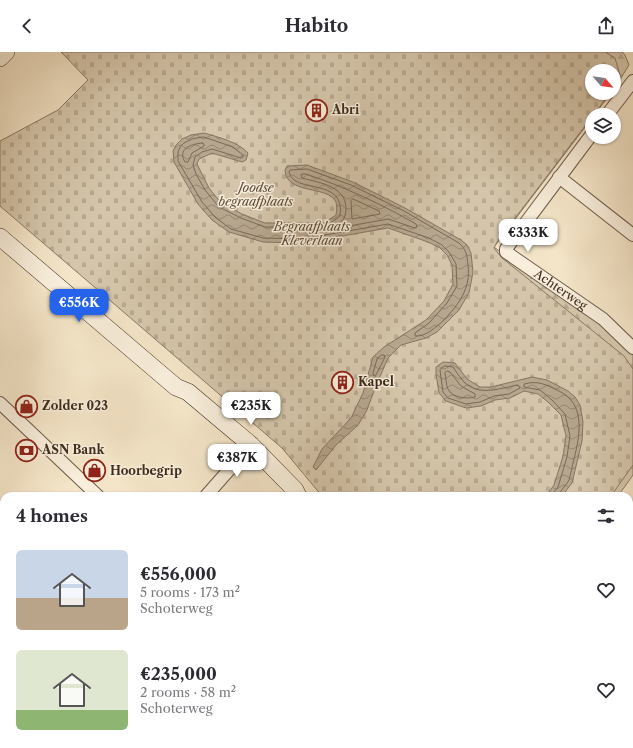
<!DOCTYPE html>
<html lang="en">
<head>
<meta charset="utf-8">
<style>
	:root { --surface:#fff; --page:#f2f2f3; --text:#2b2b33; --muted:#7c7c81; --accent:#2563eb }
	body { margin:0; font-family:"Libre Caslon Text",serif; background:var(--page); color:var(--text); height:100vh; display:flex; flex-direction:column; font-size:15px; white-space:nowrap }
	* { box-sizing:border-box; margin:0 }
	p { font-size:13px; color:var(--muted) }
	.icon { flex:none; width:22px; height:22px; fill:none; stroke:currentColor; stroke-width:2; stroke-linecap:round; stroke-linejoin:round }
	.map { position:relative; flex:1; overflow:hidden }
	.sheet { position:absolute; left:0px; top:440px; width:633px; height:256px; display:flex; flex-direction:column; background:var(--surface); border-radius:12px 12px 0 0; box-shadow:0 1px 3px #0004 }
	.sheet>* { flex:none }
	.needle { width:26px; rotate:118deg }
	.controls { position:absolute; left:585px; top:12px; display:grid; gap:8px }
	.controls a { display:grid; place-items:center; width:36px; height:36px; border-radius:50%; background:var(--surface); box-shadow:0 1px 3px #0004; font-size:20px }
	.price { position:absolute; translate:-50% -34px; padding:0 9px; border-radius:8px; background:#fff; color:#222; font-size:13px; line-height:26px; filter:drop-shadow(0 1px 2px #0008) }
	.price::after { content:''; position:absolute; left:50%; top:24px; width:12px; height:9px; margin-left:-6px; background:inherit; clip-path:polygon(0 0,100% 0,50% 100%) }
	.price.selected { background:var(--accent); color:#fff }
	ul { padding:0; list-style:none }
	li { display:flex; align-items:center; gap:12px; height:100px; padding:0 16px }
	li span { display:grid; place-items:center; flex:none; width:112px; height:80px; border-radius:6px; color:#555 }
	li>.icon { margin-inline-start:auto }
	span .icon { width:48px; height:48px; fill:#fffc; stroke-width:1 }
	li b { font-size:17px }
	h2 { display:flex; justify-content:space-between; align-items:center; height:48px; padding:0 16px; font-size:17px }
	header { display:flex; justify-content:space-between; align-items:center; height:52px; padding:0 16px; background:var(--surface); font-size:18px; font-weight:700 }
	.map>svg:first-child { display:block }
	.grass { fill:#d5c6ab; stroke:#897964 }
	.forest { fill:url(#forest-firs); stroke:#897964 }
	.cemetery { fill:url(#cemetery-stones); stroke:#897964 }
	.water { fill:url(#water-waves); stroke:#867561 }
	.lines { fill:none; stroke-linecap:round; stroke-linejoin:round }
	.shore { stroke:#7a6956; stroke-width:1 }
	.street-casing { stroke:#6b5a48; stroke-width:14 }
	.secondary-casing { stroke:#3d2c1d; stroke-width:18 }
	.street { stroke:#f8eedb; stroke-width:12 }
	.secondary { stroke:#f8eedb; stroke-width:17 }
	.labels { text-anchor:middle; stroke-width:3; stroke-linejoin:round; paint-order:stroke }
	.poi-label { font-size:12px; font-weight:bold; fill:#3d2c1d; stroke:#f8eedb; text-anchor:start }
	.park-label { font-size:12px; font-style:italic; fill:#5b4b39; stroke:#f8eedb }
	.street-label { font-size:12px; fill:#3d2c1d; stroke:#f8eedb }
</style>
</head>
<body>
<header><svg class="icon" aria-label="back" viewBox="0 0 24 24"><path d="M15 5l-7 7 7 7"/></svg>Habito<svg class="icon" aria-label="share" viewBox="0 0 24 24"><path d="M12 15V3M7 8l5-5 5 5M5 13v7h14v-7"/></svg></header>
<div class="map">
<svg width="633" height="696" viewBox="0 0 633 696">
	<defs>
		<pattern id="forest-firs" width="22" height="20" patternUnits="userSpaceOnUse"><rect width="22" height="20" fill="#d5c6ab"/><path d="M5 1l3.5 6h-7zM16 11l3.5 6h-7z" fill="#b8aa93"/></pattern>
		<pattern id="cemetery-stones" width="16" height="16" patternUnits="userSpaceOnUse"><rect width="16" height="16" fill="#d5c6ab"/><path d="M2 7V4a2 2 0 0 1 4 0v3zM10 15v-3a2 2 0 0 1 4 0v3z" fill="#b8aa93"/></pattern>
		<pattern id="water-waves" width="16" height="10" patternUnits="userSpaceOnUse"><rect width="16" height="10" fill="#b6a68e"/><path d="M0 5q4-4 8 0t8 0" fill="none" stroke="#958773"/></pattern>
	</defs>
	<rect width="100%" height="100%" fill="#f4e5c8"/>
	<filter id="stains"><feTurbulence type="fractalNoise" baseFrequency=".005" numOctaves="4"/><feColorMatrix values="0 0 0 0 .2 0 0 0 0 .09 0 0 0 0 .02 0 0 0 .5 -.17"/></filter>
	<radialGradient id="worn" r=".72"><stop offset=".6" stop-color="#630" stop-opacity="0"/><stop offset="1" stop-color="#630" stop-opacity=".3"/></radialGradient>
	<path class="grass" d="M370,692h27l2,4h-25z"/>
	<path class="forest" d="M574,0h48l3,3 4,10 -15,24v-18h-22v22h19l-17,22h-2v3l-98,129 29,22 79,54 31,32v25l-141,-131z
		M633,391v32l-15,21h-29z"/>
	<path class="cemetery" d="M61,0h544l10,6 6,21 -7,9v-17h-22v22h18l-113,149 -3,6 8,10 122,98 9,13v96l-22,31h-289l-40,-48 -282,-242v-65l58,-31 30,-30z"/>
	<path class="water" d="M204,81c14,4 34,9 44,20l-2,7 -4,2 -30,-9 -13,6 -2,5 12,24 12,15 21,11 23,9h59l12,-8c1,-5 1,-9 0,-13 -8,-17 -50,-7 -51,-32l2,-4 20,-1 46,17 52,26 56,32 6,5 4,8 2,19 -4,21 -6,10 -4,7 -22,22 -11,6 -25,7 -13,13 -13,30 -8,22 -9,15 -22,20 -20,25 -3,-3 9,-18 29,-31 12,-25 10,-36 11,-10 42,-27 18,-19 9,-17 -1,-19 -5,-10 -7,-7 -12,-6 -40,-14 -86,15 -39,-1 -34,-10 -17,-12 -14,-16 -24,-42 -1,-11 3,-6 6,-6 9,-4z
		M443,310l12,1 12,16 13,8h11l41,-10 15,3 21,11 7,6 5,8 3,17 -1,19 -10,42 -10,13h-16l8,-11 9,-29 3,-20 -5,-21 -12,-12 -11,-9 -14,-3 -14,7 -15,2 -14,6 -15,2 -20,-7 -7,-8 -3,-19v-7z"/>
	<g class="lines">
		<path class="shore" d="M204,85l29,10 10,8v2l-2,1 -29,-9 -10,3 -7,5 -2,8 3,9 9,16 14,17 22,11 24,9h60l15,-11c6,-40 -46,-21 -51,-44l1,-2 17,-1 44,16 53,26 55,32c7,6 8,12 9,22 3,23 -9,39 -24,55 -8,7 -18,17 -29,16v-3l14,-10 18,-20 10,-17 -1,-22 -7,-12 -7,-7 -13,-7 -41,-14 -86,15 -39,-1 -32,-9 -16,-12 -13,-15 -24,-41v-9l2,-5 4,-4 8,-4z
			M202,91l2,1v2l-12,7 -4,9h-3c-8,-13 6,-18 17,-19z
			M303,122h3c39,13 75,30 110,50l1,3 -2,1 -27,-9 -50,9 -1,-3c6,-4 8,-7 9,-15 1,-24 -26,-27 -44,-32l-1,-3z
			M353,147l26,12 1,3 -28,5 -1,-18z
			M382,303h2l1,2 -9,18 -2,1 -1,-3 4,-14z
			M445,314l8,1c3,5 7,10 11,15 16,15 36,6 54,3l2,3 -11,6 -15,2 -14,6 -14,2 -18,-6 -5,-6 -3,-22z
			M447,319l3,1 11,14 14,8v3c-8,2 -23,1 -27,-8 -2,-4 -2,-11 -3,-16z
			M551,444l7,-9 9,-30 3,-21 -5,-22 -13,-14 -12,-10 -16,-3v-3c14,-4 23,1 35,7 27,13 21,44 15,68 -2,7 -3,15 -5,21 -3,6 -9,10 -10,16"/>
		<defs>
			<g id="street">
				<path d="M607,63l26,-34"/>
				<path id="s1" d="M592,82l-86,115v3l10,7 87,60 30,29"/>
				<path d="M559,125l74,58"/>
				<path d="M0,351l98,93"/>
				<path d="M206,444l45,-51"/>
				<path d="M0,484l4,3"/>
				<path d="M629,555l4,-5"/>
				<path d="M0,558l4,-1"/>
				<path d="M629,588l4,-5"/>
				<path d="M0,674l4,-4"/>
				<path d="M225,692l4,4"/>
				<path d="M358,692l4,4"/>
				<path d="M101,696l4,-4"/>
				<path d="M523,696l4,-4"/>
			</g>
			<path id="secondary" d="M0,6l6,-6
				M0,185l176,150 12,5 63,53 44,45 3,6
				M437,692l2,4"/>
		</defs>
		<use href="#street" class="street-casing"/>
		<use href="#secondary" class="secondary-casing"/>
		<use href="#street" class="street"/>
		<use href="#secondary" class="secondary"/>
	</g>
	<defs>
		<symbol id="building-ring" viewBox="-11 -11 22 22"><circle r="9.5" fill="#f8eedb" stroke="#8f2418" stroke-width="1.5"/><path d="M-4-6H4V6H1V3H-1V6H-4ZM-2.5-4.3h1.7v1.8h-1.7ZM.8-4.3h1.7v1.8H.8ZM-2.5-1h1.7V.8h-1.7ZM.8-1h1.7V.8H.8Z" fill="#8f2418"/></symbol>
		<symbol id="shop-ring" viewBox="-11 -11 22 22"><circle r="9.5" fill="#f8eedb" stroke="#8f2418" stroke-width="1.5"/><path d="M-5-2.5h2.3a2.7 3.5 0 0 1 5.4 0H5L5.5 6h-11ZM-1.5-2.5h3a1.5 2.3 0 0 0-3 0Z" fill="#8f2418"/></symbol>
		<symbol id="bank-ring" viewBox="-11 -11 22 22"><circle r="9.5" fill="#f8eedb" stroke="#8f2418" stroke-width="1.5"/><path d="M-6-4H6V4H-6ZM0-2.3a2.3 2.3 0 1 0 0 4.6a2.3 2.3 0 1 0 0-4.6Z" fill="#8f2418"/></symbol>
	</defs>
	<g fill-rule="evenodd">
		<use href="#building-ring" x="304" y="46" width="25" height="25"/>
		<use href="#building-ring" x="330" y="318" width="25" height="25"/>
		<use href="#shop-ring" x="14" y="342" width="25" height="25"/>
		<use href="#bank-ring" x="14" y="386" width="25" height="25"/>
		<use href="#shop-ring" x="82" y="406" width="25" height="25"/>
	</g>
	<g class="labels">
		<g class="poi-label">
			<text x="332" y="62">Abri</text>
			<text x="358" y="334">Kapel</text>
			<text x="42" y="358">Zolder 023</text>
			<text x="42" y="402">ASN Bank</text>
			<text x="110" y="423">Hoorbegrip</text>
		</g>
		<g class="park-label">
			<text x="256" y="140">Joodse<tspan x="256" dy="14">begraafplaats</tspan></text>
			<text x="312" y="179">Begraafplaats<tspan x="312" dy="14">Kleverlaan</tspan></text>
		</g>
		<g class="street-label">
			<text dy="4" stroke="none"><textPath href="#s1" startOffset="213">Achterweg</textPath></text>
		</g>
	</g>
	<rect width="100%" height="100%" filter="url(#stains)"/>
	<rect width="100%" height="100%" fill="url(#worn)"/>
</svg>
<div class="controls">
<a><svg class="needle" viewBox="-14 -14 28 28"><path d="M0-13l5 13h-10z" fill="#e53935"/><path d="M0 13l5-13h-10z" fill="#7c7c81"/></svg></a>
<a><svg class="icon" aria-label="layers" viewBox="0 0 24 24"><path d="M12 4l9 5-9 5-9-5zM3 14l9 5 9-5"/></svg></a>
</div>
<b class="price" style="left:528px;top:201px">€333K</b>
<b class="price selected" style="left:79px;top:271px">€556K</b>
<b class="price" style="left:251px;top:374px">€235K</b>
<b class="price" style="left:237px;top:426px">€387K</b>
<section class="sheet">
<h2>4 homes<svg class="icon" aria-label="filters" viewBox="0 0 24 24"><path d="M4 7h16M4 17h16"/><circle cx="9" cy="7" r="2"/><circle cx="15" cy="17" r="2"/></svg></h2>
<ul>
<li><span style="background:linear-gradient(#c9d6e8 60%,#b9a48a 0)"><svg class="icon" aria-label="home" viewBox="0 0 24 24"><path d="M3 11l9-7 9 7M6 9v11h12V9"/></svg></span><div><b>€556,000</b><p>5 rooms · 173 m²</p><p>Schoterweg</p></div><svg class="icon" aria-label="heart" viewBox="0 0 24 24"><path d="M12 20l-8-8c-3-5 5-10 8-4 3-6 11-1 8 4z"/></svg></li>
<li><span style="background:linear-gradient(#dfe7d0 75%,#8fb573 0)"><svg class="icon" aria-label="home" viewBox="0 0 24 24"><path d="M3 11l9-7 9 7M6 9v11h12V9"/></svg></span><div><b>€235,000</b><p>2 rooms · 58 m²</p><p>Schoterweg</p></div><svg class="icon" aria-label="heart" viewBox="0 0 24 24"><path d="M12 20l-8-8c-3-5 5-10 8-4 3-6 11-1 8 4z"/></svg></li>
</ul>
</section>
</div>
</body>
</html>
